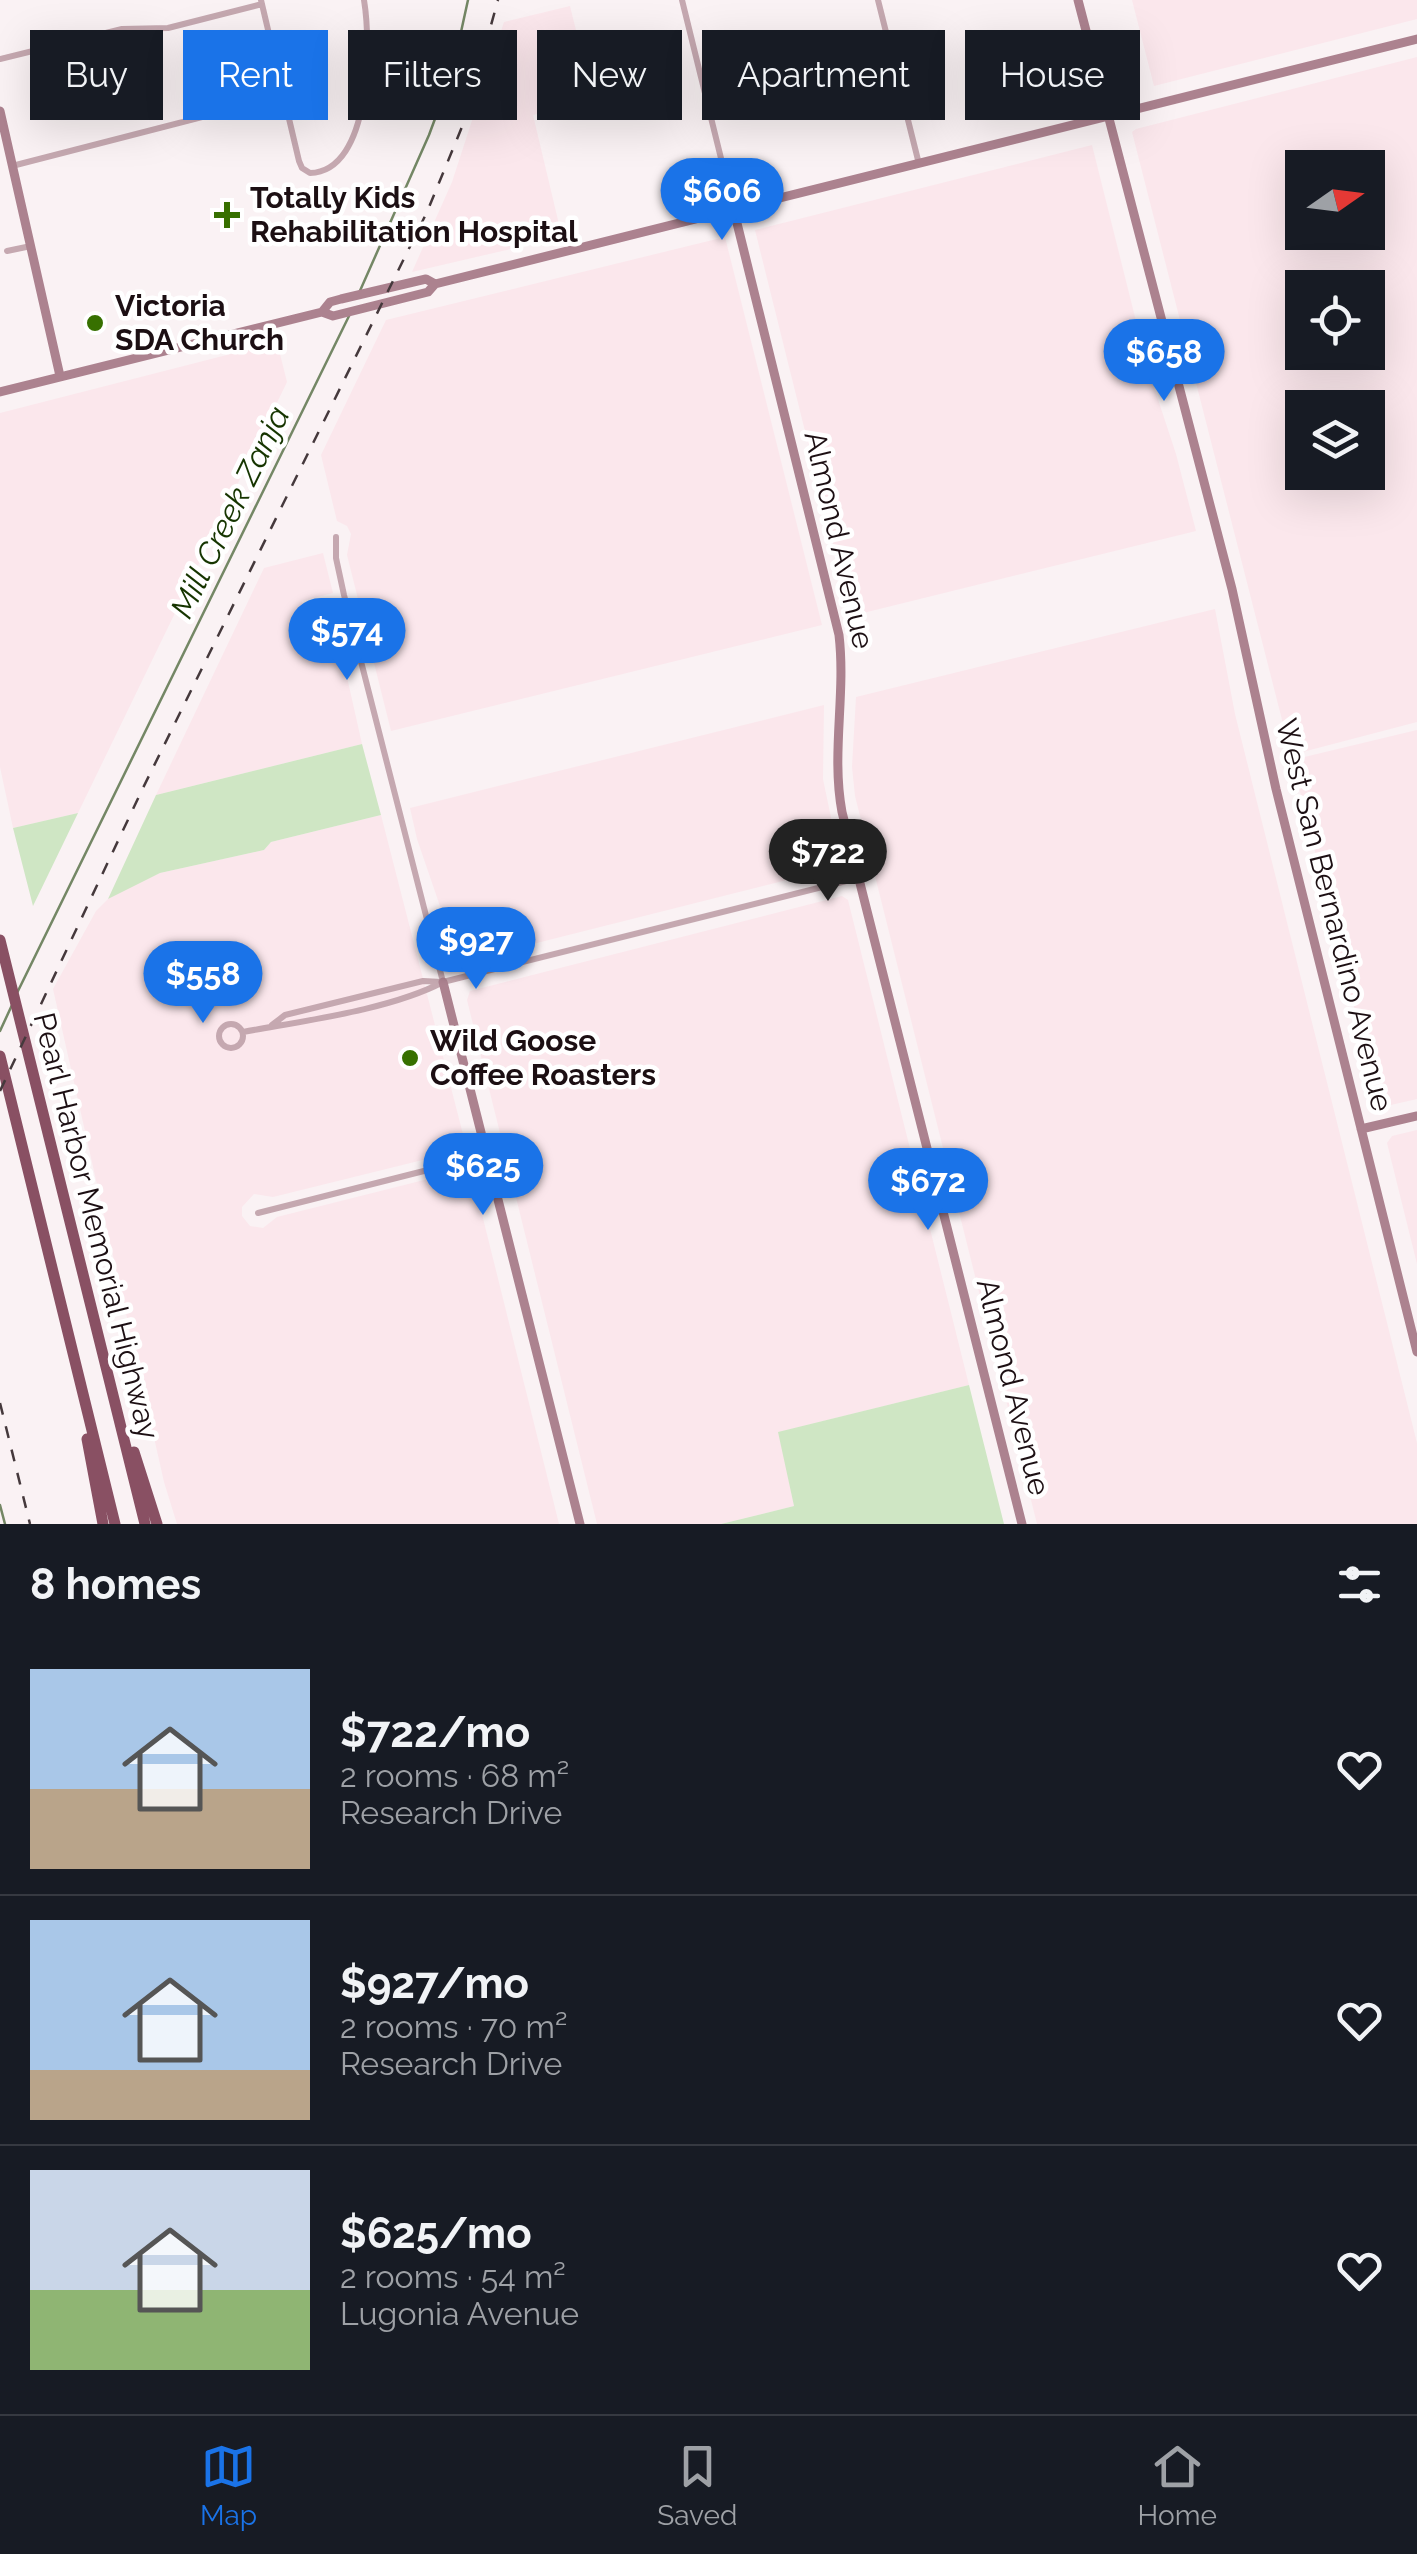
<!DOCTYPE html>
<html lang="en">
<head>
<meta charset="utf-8">
<style>
	:root { --surface:#171b24; --page:#242831; --text:#f1f3f6; --muted:#9ea1a6; --line:#363941; --accent:#1a73e8 }
	body { margin:0; font-family:Raleway,sans-serif; background:var(--page); color:var(--text); height:100vh; display:flex; flex-direction:column; font-size:38px; white-space:nowrap }
	* { box-sizing:border-box; margin:0 }
	p { font-size:32px; color:var(--muted) }
	.icon { flex:none; width:55px; height:55px; fill:none; stroke:currentColor; stroke-width:2; stroke-linecap:round; stroke-linejoin:round }
	.map { position:relative; height:1524px; overflow:hidden }
	.panel { display:flex; flex-direction:column; background:var(--surface); flex:1 }
	.panel>* { flex:none }
	.banner { position:absolute; left:30px; top:30px; width:1358px; height:90px; display:flex; gap:20px }
	.needle { width:65px; rotate:76deg }
	.fabs { position:absolute; left:1285px; top:150px; display:grid; gap:20px }
	.fabs a { display:grid; place-items:center; width:100px; height:100px; border-radius:0px; background:var(--surface); box-shadow:0 10px 40px #0002; font-size:50px }
	.price { position:absolute; translate:-50% -85px; padding:0 22px; border-radius:35px; background:var(--accent); color:#fff; font-size:32px; line-height:65px; filter:drop-shadow(0 2px 5px #0008) }
	.price::after { content:''; position:absolute; left:50%; top:60px; width:30px; height:22px; margin-left:-15px; background:inherit; clip-path:polygon(0 0,100% 0,50% 100%) }
	.price.active { background:#222; color:#fff }
	ul { padding:0; list-style:none }
	li { display:flex; align-items:center; gap:30px; height:250px; padding:0 30px }
	li+li { border-top:2px solid var(--line) }
	li span { display:grid; place-items:center; flex:none; width:280px; height:200px; border-radius:0px; color:#555 }
	li>.icon { margin-inline-start:auto }
	span .icon { width:120px; height:120px; fill:#fffc; stroke-width:1 }
	li b { font-size:42px }
	h2 { display:flex; justify-content:space-between; align-items:center; height:120px; padding:0 30px; font-size:42px }
	.chip { padding:0 35px; border-radius:0px; background:var(--surface); box-shadow:0 10px 40px #0002; font-size:35px; line-height:90px }
	.chip.active { background:var(--accent); color:#fff }
	.tabs { display:flex; justify-content:space-around; align-items:center; height:140px; border-top:2px solid var(--line); background:var(--surface); font-size:28px; color:var(--muted) }
	.tabs a { display:grid; justify-items:center; gap:5px }
	.tabs .active { color:var(--accent) }
	.map>svg:first-child { display:block }
	.built { fill:#fbe7ec; fill-rule:evenodd }
	.green { fill:#cfe6c4 }
	.lines { fill:none; stroke-linecap:round; stroke-linejoin:round }
	.stream { stroke:#748765; stroke-width:2.5 }
	.street { stroke:#c5a8b0; stroke-width:6 }
	.secondary { stroke:#ac828f; stroke-width:9 }
	.highway { stroke:#895063; stroke-width:11 }
	.rail { stroke:#45393c; stroke-width:2.5; stroke-dasharray:12 12; stroke-linecap:butt }
	.poi-dot { fill:#377000; stroke:#fff; stroke-width:4 }
	.labels { text-anchor:middle; stroke-width:9; stroke-linejoin:round; paint-order:stroke }
	.poi-label { font-size:30px; font-weight:bold; fill:#1c0f13; stroke:#fff; text-anchor:start }
	.street-label { font-size:30px; fill:#1c0f13; stroke:#fff }
	.water-label { font-size:32px; font-style:italic; fill:#163500; stroke:#fff }
</style>
</head>
<body>
<div class="map">
<svg width="1417" height="1524" viewBox="0 0 1417 1524">
	<rect width="100%" height="100%" fill="#faf2f4"/>
	<path class="built" d="M1132,0h285v19l-263,67z
		M570,6l23,93 -60,16 29,122 -150,35 40,-90 52,-160z
		M1417,57v665l-126,33 -159,-623 4,-3zM1302,168h66v64h-66zM1302,288h66v64h-66zM1302,408h66v64h-66z
		M1092,145l56,224 28,85 20,77 -345,85 -96,-386z
		M725,237l97,388 -431,106 -44,-176 4,-21 -4,-8 -10,-5 -16,-66 65,-135z
		M277,342l10,40 -209,431 -65,15 -13,-61v-354z
		M323,553l10,40 -31,8 13,51 25,-6 22,98 -206,51 108,-227z
		M1215,609l20,105 182,729v81h-380l-182,-728 -3,-29 4,-70z
		M824,705l-1,74 17,82 -5,7 -374,94 -7,-5 -12,-45 -25,-73 -7,-31z
		M1417,730v369l-35,8 -4,-5 -86,-342z
		M381,815l85,331 -3,4 -190,47 -19,-3 -12,13v9l8,10 13,2 14,-11 187,-47 8,4 87,350h-382l-13,-42 -111,-493 43,-78 12,-12 23,-13 29,-13 104,-23 7,-8z
		M842,896l6,4 121,485 -190,47 15,74 -73,18h-124l-130,-524 3,-9z
		M1417,1130v134l-30,-121 5,-7z"/>
	<path class="green" d="M362,744l19,71 -110,27 -7,8 -104,23 -52,26 48,-104z
		M78,813l-45,93 -20,-78z
		M969,1385l35,139h-283l73,-18 -16,-74z"/>
	<g class="lines">
		<path class="stream" d="M359,293l70,-158 23,-62 16,-73
			M17,993l333,-679
			M0,1031l12,-26
			M0,1505l5,19"/>
		<path class="street" d="M261,0l38,161 3,7 8,5c62,-2 61,-131 54,-173
			M682,0l52,211
			M878,0l41,164
			M0,59l122,-30 46,-1 94,-24
			M12,166l272,-70
			M7,251l24,-5
			M336,537v21l8,37 99,387
			M219 1036a12 12 0 1 1 24 0a12 12 0 1 1-24 0Z
			M272,1025l13,-10 138,-34 19,1
			M243,1032c59,-11 147,-22 200,-50l415,-104
			M258,1213l229,-58"/>
		<path class="secondary" d="M1078,0l154,589 44,200 141,563
			M0,111l60,265
			M734,211l105,424c7,60 -8,118 3,177l180,712
			M322,312l8,-10 11,-3 85,-20 9,5
			M0,392l322,-80 11,4 95,-24 7,-8 982,-245
			M443,982l137,542
			M1361,1129l56,-13"/>
		<path class="highway" d="M0,940l145,584
			M0,1056l115,468
			M87,1439l16,85
			M134,1452l23,72"/>
		<path class="rail" d="M0,1091l142,-301 285,-578 37,-90 34,-122
			M0,1403l30,121"/>
	</g>
	<g class="poi-dot">
		<path d="M222 200h10v10h10v10h-10v10h-10v-10h-10v-10h10z"/>
		<circle cx="95" cy="323" r="10"/>
		<circle cx="410" cy="1058" r="10"/>
	</g>
	<g class="labels">
		<g class="poi-label">
			<text x="250" y="208">Totally Kids<tspan x="250" dy="34">Rehabilitation Hospital</tspan></text>
			<text x="115" y="316">Victoria<tspan x="115" dy="34">SDA Church</tspan></text>
			<text x="430" y="1051">Wild Goose<tspan x="430" dy="34">Coffee Roasters</tspan></text>
		</g>
		<g class="street-label">
			<text transform="translate(839 540) rotate(77)" y="10">Almond Avenue</text>
			<text transform="translate(1334 915) rotate(76)" y="10">West San Bernardino Avenue</text>
			<text transform="translate(96 1226) rotate(76)" y="10">Pearl Harbor Memorial Highway</text>
			<text transform="translate(1013 1387) rotate(76)" y="10">Almond Avenue</text>
		</g>
		<g class="water-label">
			<text transform="translate(230 512) rotate(-64)" y="11">Mill Creek Zanja</text>
		</g>
	</g>
</svg>
<div class="fabs">
<a><svg class="needle" viewBox="-14 -14 28 28"><path d="M0-13l5 13h-10z" fill="#e53935"/><path d="M0 13l5-13h-10z" fill="#9ea1a6"/></svg></a>
<a><svg class="icon" aria-label="locate" viewBox="0 0 24 24"><circle cx="12" cy="12" r="6"/><path d="M12 2v4M12 18v4M2 12h4M18 12h4"/></svg></a>
<a><svg class="icon" aria-label="layers" viewBox="0 0 24 24"><path d="M12 4l9 5-9 5-9-5zM3 14l9 5 9-5"/></svg></a>
</div>
<b class="price" style="left:722px;top:243px">$606</b>
<b class="price" style="left:1164px;top:404px">$658</b>
<b class="price" style="left:347px;top:683px">$574</b>
<b class="price active" style="left:828px;top:904px">$722</b>
<b class="price" style="left:476px;top:992px">$927</b>
<b class="price" style="left:203px;top:1026px">$558</b>
<b class="price" style="left:483px;top:1218px">$625</b>
<b class="price" style="left:928px;top:1233px">$672</b>
<div class="banner">
<a class="chip">Buy</a>
<a class="chip active">Rent</a>
<a class="chip">Filters</a>
<a class="chip">New</a>
<a class="chip">Apartment</a>
<a class="chip">House</a>
</div>
</div>
<section class="panel">
<h2>8 homes<svg class="icon" aria-label="filters" viewBox="0 0 24 24"><path d="M4 7h16M4 17h16"/><circle cx="9" cy="7" r="2"/><circle cx="15" cy="17" r="2"/></svg></h2>
<ul>
<li><span style="background:linear-gradient(#a9c7e8 60%,#b9a48a 0)"><svg class="icon" aria-label="home" viewBox="0 0 24 24"><path d="M3 11l9-7 9 7M6 9v11h12V9"/></svg></span><div><b>$722/mo</b><p>2 rooms · 68 m²</p><p>Research Drive</p></div><svg class="icon" aria-label="heart" viewBox="0 0 24 24"><path d="M12 20l-8-8c-3-5 5-10 8-4 3-6 11-1 8 4z"/></svg></li>
<li><span style="background:linear-gradient(#a9c7e8 75%,#b9a48a 0)"><svg class="icon" aria-label="home" viewBox="0 0 24 24"><path d="M3 11l9-7 9 7M6 9v11h12V9"/></svg></span><div><b>$927/mo</b><p>2 rooms · 70 m²</p><p>Research Drive</p></div><svg class="icon" aria-label="heart" viewBox="0 0 24 24"><path d="M12 20l-8-8c-3-5 5-10 8-4 3-6 11-1 8 4z"/></svg></li>
<li><span style="background:linear-gradient(#c9d6e8 60%,#8fb573 0)"><svg class="icon" aria-label="home" viewBox="0 0 24 24"><path d="M3 11l9-7 9 7M6 9v11h12V9"/></svg></span><div><b>$625/mo</b><p>2 rooms · 54 m²</p><p>Lugonia Avenue</p></div><svg class="icon" aria-label="heart" viewBox="0 0 24 24"><path d="M12 20l-8-8c-3-5 5-10 8-4 3-6 11-1 8 4z"/></svg></li>
</ul>
</section>
<nav class="tabs">
<a class="active"><svg class="icon" aria-label="map" viewBox="0 0 24 24"><path d="M3 6l6-2 6 2 6-2v14l-6 2-6-2-6 2zM9 4v14M15 6v14"/></svg>Map</a>
<a><svg class="icon" aria-label="saved" viewBox="0 0 24 24"><path d="M7 4h10v16l-5-4-5 4z"/></svg>Saved</a>
<a><svg class="icon" aria-label="home" viewBox="0 0 24 24"><path d="M3 11l9-7 9 7M6 9v11h12V9"/></svg>Home</a>
</nav>
</body>
</html>
